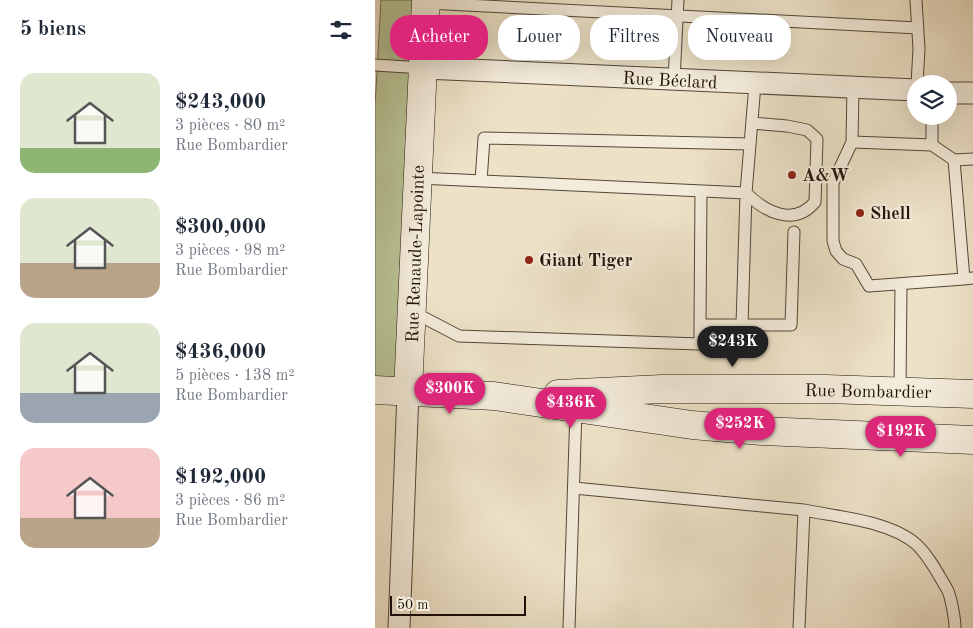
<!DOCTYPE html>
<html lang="fr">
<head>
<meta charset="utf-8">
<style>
	:root { --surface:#fff; --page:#f2f2f3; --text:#1f2937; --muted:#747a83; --accent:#db2777 }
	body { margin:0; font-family:"Old Standard TT",serif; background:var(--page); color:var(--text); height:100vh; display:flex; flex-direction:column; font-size:19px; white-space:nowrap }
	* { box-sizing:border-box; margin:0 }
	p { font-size:16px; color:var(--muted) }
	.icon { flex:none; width:28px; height:28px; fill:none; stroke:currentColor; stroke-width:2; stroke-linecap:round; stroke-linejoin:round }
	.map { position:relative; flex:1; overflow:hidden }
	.drawer { display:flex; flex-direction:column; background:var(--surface); width:375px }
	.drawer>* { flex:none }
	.banner { position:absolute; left:15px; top:15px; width:475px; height:45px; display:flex; gap:10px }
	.controls { position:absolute; left:532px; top:75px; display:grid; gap:10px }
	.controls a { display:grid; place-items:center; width:50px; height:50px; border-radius:50%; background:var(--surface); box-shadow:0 5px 20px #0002; font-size:25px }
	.scale { position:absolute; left:15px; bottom:12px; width:136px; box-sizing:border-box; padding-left:5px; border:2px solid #221208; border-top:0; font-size:14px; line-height:18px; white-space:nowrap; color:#221208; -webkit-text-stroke:4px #f3ecdb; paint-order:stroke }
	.price { position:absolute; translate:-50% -42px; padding:0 11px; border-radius:18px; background:var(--accent); color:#fff; font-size:16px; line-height:32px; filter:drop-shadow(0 1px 2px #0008) }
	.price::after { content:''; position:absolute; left:50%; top:30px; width:15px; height:11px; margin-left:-8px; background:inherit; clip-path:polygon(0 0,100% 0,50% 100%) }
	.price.active { background:#222; color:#fff }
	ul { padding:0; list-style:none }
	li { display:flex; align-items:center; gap:15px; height:125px; padding:0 20px }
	li span { display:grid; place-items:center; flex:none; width:140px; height:100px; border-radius:15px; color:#555 }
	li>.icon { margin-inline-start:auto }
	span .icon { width:60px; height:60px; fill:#fffc; stroke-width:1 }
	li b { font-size:21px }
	h2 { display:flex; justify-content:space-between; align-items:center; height:60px; padding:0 20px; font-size:21px }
	.chip { padding:0 18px; border-radius:20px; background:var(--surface); box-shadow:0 5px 20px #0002; font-size:18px; line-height:45px }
	.chip.active { background:var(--accent); color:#fff }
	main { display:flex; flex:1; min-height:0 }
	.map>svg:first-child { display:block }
	.green { fill:#b8c396; stroke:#6d6a4f }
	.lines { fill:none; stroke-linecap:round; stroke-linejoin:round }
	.lane-casing { stroke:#554638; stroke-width:13 }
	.street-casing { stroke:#554638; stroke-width:23 }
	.secondary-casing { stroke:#221208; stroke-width:29 }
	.lane { stroke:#f3ecdb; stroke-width:11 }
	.street { stroke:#f3ecdb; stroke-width:21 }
	.secondary { stroke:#f3ecdb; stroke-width:28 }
	.poi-dot { fill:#8f2418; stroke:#f3ecdb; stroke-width:2 }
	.labels { text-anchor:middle; stroke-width:4.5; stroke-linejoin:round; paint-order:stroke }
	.street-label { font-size:18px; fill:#221208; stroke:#f3ecdb }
	.poi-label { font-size:18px; font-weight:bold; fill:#221208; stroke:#f3ecdb; text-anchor:start }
</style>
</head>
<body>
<main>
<section class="drawer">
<h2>5 biens<svg class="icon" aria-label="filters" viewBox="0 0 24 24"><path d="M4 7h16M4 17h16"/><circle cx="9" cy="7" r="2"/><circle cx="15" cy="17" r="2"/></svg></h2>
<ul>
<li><span style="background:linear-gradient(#dfe7d0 75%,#8fb573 0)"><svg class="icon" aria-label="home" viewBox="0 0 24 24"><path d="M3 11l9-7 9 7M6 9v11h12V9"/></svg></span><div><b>$243,000</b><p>3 pièces · 80 m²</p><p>Rue Bombardier</p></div></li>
<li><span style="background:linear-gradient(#dfe7d0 65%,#b9a48a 0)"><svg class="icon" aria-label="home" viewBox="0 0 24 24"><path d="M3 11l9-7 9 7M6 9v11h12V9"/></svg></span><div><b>$300,000</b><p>3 pièces · 98 m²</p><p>Rue Bombardier</p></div></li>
<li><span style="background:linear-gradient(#dfe7d0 70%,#9aa5b1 0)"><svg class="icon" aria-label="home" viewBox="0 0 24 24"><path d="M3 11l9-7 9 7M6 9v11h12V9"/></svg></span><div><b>$436,000</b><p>5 pièces · 138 m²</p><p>Rue Bombardier</p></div></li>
<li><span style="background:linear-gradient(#f6c9c9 70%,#b9a48a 0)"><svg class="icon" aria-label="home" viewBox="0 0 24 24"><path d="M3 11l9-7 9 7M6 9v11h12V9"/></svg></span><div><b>$192,000</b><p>3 pièces · 86 m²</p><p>Rue Bombardier</p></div></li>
</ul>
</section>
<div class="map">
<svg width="598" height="628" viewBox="0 0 598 628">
	<rect width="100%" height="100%" fill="#ede2c8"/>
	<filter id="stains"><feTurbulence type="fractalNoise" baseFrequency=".004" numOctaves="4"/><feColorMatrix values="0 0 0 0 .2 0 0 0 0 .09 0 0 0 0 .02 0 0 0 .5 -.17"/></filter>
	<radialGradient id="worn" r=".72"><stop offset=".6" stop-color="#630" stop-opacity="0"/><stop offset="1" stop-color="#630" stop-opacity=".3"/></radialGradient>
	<path class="green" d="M6,0h45l-18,391 -33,-1v-284z"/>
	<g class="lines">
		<defs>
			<path id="lane" d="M541,0l3,49 -2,35
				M51,3l492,25
				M0,65l48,3
				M299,80l4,-80
				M478,88l-1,54 80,3v-29
				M477,142l-19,41v58l3,10 7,8 13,5 13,22 95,-7
				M557,145l22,15 10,119 9,-1
				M579,160l19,-1
				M43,178l328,15 9,-109
				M106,181l3,-43 266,6
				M326,191l-1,134h42l4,-132
				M371,193c19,19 48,34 69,9l2,-63 -10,-9 -20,-4 -35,-3
				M38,312l46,24 241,8v-19
				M367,325h49l3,-93
				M525,391l1,-107
				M199,488l230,22
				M194,628l7,-219
				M424,628l5,-118c34,7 86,11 112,34 13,12 22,30 31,45 4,7 8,30 8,39"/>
			<path id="street" d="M49,68l492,22
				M574,93h24
				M24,628l9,-237"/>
			<path id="secondary" d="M0,390l119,6 198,29 70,6 211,9
				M33,391l18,-391
				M183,394l104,-5h164l147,5"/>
		</defs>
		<use href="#lane" class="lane-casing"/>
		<use href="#street" class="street-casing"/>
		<use href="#secondary" class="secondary-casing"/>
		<use href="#lane" class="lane"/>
		<use href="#street" class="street"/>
		<use href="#secondary" class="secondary"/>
	</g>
	<g class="poi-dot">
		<circle cx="417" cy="175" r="5"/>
		<circle cx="485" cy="213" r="5"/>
		<circle cx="154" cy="260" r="5"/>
	</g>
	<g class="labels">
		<g class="street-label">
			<text transform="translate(295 80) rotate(3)" y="6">Rue Béclard</text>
			<text transform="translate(40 254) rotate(-88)" y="6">Rue Renaude-Lapointe</text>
			<text transform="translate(493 391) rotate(1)" y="6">Rue Bombardier</text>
		</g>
		<g class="poi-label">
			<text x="427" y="181">A&amp;W</text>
			<text x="495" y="219">Shell</text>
			<text x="164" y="266">Giant Tiger</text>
		</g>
	</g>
	<rect width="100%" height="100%" filter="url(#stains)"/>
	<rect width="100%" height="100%" fill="url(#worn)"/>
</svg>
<div class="controls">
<a><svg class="icon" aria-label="layers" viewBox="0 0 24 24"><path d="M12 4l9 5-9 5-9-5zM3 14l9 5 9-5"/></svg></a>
</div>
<div class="scale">50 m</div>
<b class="price active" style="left:358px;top:368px">$243K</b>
<b class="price" style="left:75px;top:415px">$300K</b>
<b class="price" style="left:196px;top:429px">$436K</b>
<b class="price" style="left:365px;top:450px">$252K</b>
<b class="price" style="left:526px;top:458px">$192K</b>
<div class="banner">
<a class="chip active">Acheter</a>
<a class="chip">Louer</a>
<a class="chip">Filtres</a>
<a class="chip">Nouveau</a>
</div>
</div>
</main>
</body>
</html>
